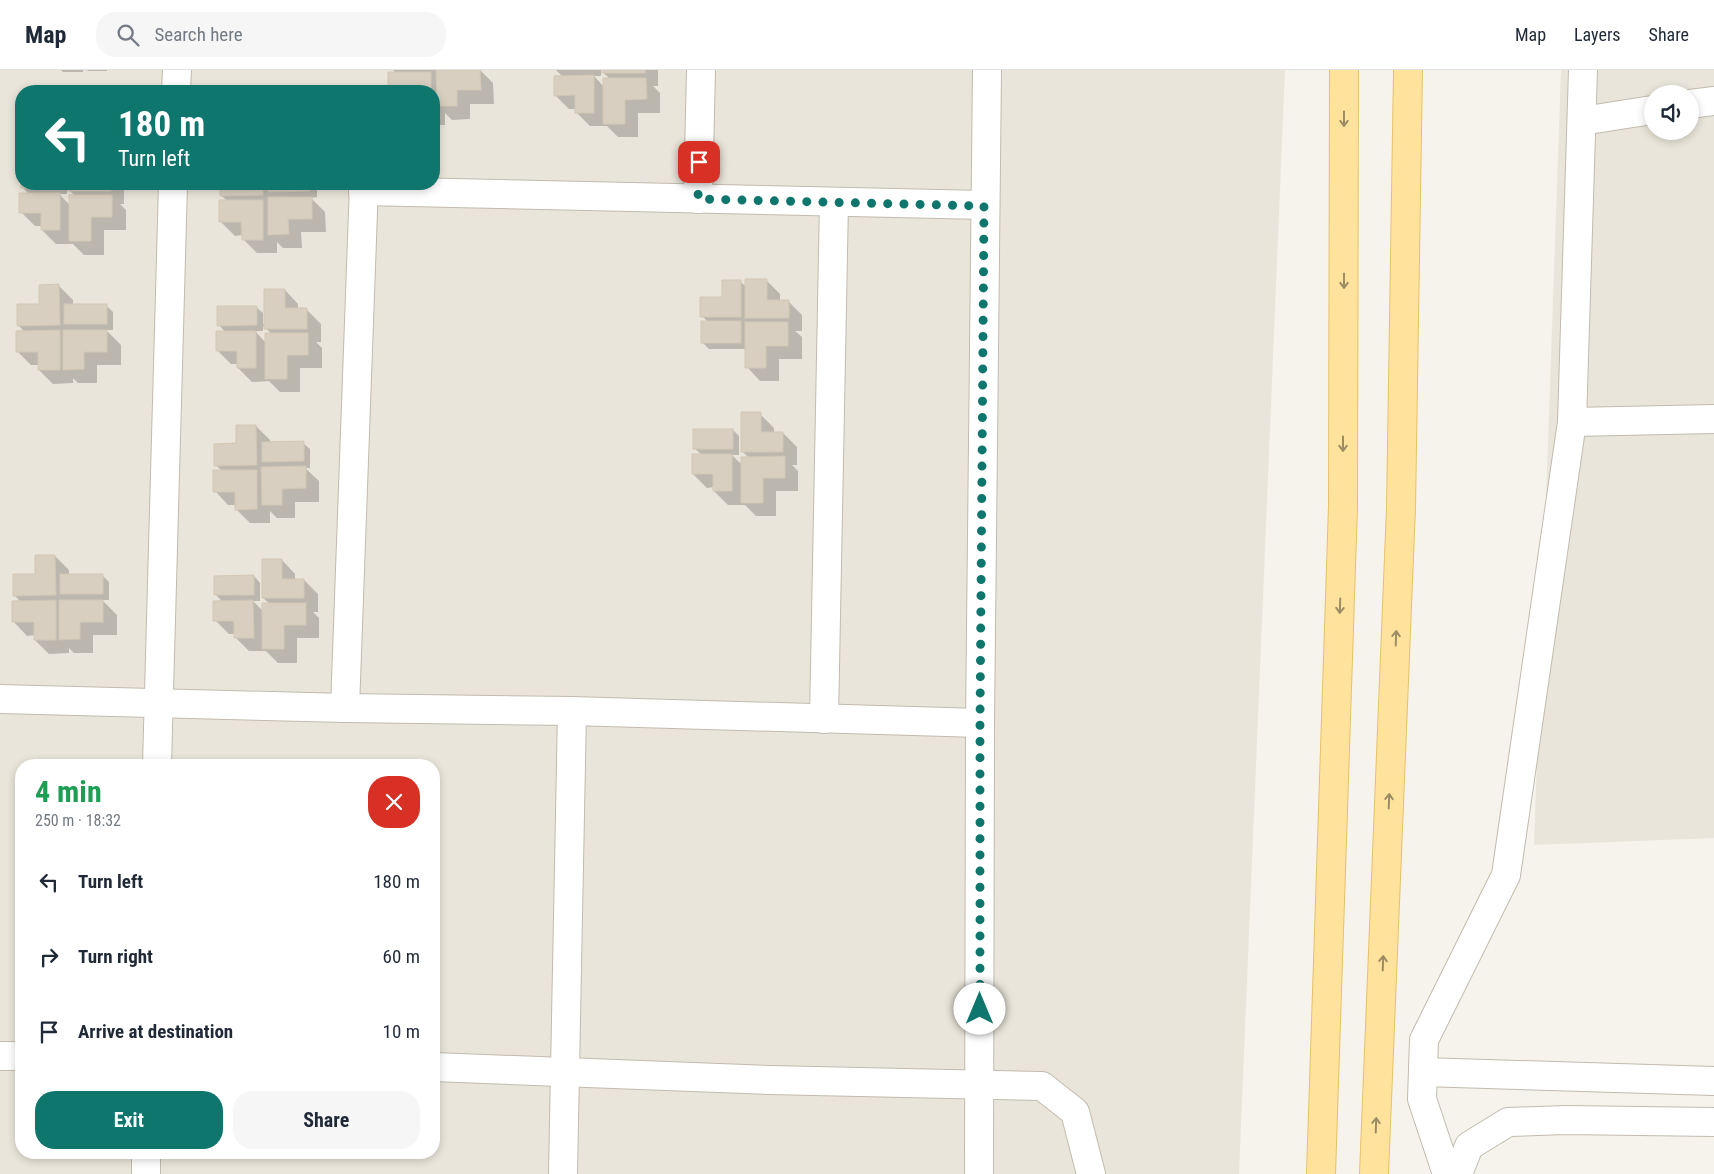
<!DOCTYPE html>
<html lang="en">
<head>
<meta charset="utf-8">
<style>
  :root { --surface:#fff; --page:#f6f6f7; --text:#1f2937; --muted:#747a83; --line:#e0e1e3; --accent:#0f766e }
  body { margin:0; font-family:"Roboto Condensed",sans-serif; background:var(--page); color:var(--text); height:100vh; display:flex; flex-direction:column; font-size:19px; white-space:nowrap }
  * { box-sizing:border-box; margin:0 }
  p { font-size:16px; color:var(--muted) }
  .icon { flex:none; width:28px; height:28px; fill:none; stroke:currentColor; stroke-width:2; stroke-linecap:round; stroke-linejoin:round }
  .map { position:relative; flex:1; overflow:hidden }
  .side { position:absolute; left:15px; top:689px; width:425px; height:400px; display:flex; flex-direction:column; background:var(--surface); border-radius:20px; box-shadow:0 2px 8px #0003 }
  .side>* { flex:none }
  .top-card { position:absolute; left:15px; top:15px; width:425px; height:105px; border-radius:20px; box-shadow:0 2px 8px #0003; background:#0f766e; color:#fff; overflow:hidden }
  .tools { position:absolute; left:1644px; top:15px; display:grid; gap:10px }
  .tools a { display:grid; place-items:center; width:55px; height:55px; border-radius:50%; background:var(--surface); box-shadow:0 2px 8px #0003; font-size:25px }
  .pin { position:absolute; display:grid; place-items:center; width:42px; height:42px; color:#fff; margin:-21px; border-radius:10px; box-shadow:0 2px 8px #0006 }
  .me { position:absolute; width:55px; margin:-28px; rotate:0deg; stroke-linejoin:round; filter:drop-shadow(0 0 4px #0008) }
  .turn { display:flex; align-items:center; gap:18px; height:105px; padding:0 20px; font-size:22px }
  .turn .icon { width:65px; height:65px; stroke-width:2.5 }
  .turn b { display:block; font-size:35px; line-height:42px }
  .round { display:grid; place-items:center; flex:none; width:52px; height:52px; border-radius:20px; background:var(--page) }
  .summary { display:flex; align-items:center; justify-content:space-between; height:85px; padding:0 20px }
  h1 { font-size:30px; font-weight:700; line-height:38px; color:#1e9e55 }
  .button { display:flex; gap:10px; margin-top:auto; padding:10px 20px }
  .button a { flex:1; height:58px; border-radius:20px; background:var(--accent); color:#fff; font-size:20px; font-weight:700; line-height:58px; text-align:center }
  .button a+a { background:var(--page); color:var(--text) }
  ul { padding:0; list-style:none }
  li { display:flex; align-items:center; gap:15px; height:75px; padding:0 20px }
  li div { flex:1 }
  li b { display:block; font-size:19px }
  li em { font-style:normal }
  header { display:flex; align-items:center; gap:30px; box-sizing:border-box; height:70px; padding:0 25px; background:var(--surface); border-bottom:1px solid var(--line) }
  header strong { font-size:24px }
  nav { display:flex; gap:28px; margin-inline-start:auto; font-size:18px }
  .search { width:350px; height:45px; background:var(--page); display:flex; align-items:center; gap:12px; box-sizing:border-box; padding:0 18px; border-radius:20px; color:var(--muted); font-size:19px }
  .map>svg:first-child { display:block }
  .residential { fill:#eae5da; fill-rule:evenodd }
  .shadow { fill:#0003; fill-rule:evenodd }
  .building { fill:#d8cfc1; stroke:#d3c7b4 }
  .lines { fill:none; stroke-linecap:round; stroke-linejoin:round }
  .minor-casing { stroke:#c2bbae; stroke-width:30 }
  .major-casing { stroke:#e6c16a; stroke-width:30 }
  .minor { stroke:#fff; stroke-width:28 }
  .major { stroke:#ffe39c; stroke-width:28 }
  .oneway { stroke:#9c8c66 }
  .route { stroke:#0f766e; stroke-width:9; stroke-dasharray:0 16.2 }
</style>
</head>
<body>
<header>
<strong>Map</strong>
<div class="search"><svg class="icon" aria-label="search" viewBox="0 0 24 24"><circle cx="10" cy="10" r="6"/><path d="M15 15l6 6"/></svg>Search here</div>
<nav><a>Map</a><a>Layers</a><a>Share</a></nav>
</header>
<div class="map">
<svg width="1714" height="1104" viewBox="0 0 1714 1104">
  <rect width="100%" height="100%" fill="#f6f3ec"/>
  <g class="residential">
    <path d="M0,0h1285l-46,1104h-1239zM21,21h413v93h-413zM21,695h413v387h-413z"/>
    <path d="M1561,0h153v768l-180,7zM1652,24h38v37h-38z"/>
  </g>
  <g class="shadow">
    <polygon points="61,0 83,0 83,2 63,2"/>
    <polygon points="87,0 107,0 107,1 88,1"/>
    <polygon points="393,0 480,0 493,13 494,34 470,34 470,49 452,50 445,43 445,55 434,55 434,21 389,21 389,3 396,3"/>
    <path d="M556,0h102v16h-5l7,7v20h-22v24h-20l-11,-11h-17l-14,-14v-3h-7l-14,-14 8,-18zM601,0l9,9 -6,8 -10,-11h7z"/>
    <path d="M22,114h100l2,2v18h-4l6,6v20h-22v25h-20l-11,-11h-17l-14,-14v-4h-7l-14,-14 8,-18 -7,-7zM67,118l8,8 -5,9 -11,-11h8z"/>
    <polygon points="222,114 317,114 317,127 311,128 325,142 326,162 301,162 302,178 283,178 277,172 277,183 257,183 243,169 243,165 235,166 221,152 227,131 222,126"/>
    <polygon points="766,210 780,224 780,231 788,231 802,245 802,261 795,261 802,267 802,289 779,289 779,311 760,311 747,297 747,279 709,279 702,272 708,252 702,246 723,228 740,211 746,217"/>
    <polygon points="59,216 73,230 73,235 106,235 113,242 113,260 106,260 121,275 121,295 97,295 97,313 78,313 73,308 73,313 53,314 39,300 39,295 31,295 18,282 25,262 19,256"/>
    <path d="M285,220l13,14v6h9l14,14v18h-5l6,6v20h-22v24h-20l-11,-11 -17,1 -14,-14v-4h-7l-14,-14 8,-18 -6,-7 37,-18 7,6v11h3zM263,256l9,8 -6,9 -11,-12h8z"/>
    <polygon points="760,344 774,358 774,363 783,363 797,377 797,395 792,395 798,401 798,421 776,421 776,446 756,446 745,435 728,435 714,421 714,417 707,418 693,404 702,385 694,378 733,360 739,366 739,385 732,385 742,395 749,388 742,381"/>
    <polygon points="256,356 270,370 270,373 303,373 310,379 310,398 305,398 319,411 319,432 295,432 295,448 277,448 270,441 270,453 250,453 236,439 236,435 228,435 215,421 222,401 216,395"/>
    <polygon points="55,486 69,500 69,505 102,505 109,512 109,530 102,530 117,545 117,565 93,565 93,583 74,583 69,578 69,583 49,584 35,570 35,565 27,566 14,552 21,532 15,526"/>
    <polygon points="282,490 295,504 295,510 304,510 318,524 318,542 313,542 319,548 319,568 297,568 297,593 278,593 266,581 249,581 235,567 235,564 229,564 215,550 223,532 216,525 254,506 260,513 260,531 253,531 264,542 270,534 263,528"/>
  </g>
  <g class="building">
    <polygon points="436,0 480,0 481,20 457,20 457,36 437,36"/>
    <rect x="602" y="0" width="43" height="3"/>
    <rect x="388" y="2" width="43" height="19"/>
    <polygon points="594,5 594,43 575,43 575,25 554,26 554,6"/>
    <polygon points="603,8 646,8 647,29 625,30 625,54 603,54"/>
    <polygon points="21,98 21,114 61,114 61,118 21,118"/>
    <rect x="68" y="114" width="43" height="7"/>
    <polygon points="220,114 263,114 263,125 220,126"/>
    <polygon points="268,114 310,114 310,121 268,122"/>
    <polygon points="19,123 60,123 60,160 41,160 41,143 19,143"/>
    <polygon points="69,125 112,125 112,147 91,147 91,171 69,171"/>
    <polygon points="268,127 312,127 312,149 288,149 289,164 268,165"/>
    <polygon points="219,130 263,130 263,170 242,170 241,152 219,152"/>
    <polygon points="745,209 767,209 767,230 789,230 789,248 745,248"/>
    <polygon points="722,210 741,210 741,247 700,247 700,227 722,227"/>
    <polygon points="59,214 60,255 17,256 17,234 39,234 39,215"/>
    <polygon points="264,219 285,219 285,238 307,238 307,259 264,259"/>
    <rect x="64" y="234" width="43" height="20"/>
    <polygon points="217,236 257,236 257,255 217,256"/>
    <rect x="701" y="251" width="40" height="22"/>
    <polygon points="745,252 788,252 788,276 766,276 766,298 745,298"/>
    <polygon points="60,260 60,300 38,300 38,282 16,282 16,261"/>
    <polygon points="63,260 107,260 107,282 84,282 84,299 63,300"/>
    <polygon points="216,261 256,261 256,298 237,298 237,281 216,281"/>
    <polygon points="265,263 308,263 308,285 287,285 287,309 265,309"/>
    <polygon points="741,342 761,342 761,362 783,362 783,382 741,382"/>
    <polygon points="236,355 256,355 257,395 214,396 214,374 236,373"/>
    <rect x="693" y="359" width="40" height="20"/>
    <polygon points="304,371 304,391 262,392 262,372"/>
    <polygon points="692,384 732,384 732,421 713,421 713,404 692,404"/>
    <polygon points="785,386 785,408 763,408 763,433 741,433 741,387"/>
    <polygon points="306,396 306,418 282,419 282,435 262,435 261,397"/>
    <polygon points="213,400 257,400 257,439 235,440 235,422 213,422"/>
    <polygon points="35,485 55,485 56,525 13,526 13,504 35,504"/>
    <polygon points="262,489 282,489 282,509 304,509 304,528 262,528"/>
    <rect x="60" y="504" width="43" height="20"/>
    <polygon points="254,505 254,525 214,525 214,506"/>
    <polygon points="56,530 56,570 34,570 34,552 12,552 12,531"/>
    <polygon points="59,530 103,530 103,552 80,552 80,569 59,570"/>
    <polygon points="253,530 254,568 234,568 234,551 213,551 213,531"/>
    <polygon points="262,533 306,533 306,555 284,555 284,579 262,579"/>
  </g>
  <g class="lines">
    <defs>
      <g id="minor">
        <polyline points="176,21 177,0"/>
        <polyline points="1690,34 1714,31"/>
        <polyline points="1582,51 1652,40"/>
        <polyline points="363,121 984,135"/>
        <polyline points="698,129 701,0"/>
        <polyline points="1572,352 1714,349"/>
        <polyline points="0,629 345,638 572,641 980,653"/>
        <polyline points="345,638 364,114"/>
        <polyline points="824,649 834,132"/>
        <polyline points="157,695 173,114"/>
        <polyline points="0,986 21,986"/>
        <polyline points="434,997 769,1010 1042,1016 1075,1042 1091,1104"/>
        <polyline points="1423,1002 1714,1011"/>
        <polyline points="146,1104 146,1082"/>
        <polyline points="563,1104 572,641"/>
        <polyline points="979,1104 980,653 987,0"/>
        <polyline points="1447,1104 1422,1029 1424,970 1506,805 1572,352 1583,0"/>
        <polyline points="1458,1104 1469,1076 1508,1052 1565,1050 1714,1052"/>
      </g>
      <g id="major">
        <polyline points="1321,1104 1343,436 1344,0"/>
        <polyline points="1374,1104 1401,438 1408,0"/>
      </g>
    </defs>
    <use href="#minor" class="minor-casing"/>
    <use href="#major" class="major-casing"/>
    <use href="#minor" class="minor"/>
    <use href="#major" class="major"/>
  </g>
  <defs><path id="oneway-shaft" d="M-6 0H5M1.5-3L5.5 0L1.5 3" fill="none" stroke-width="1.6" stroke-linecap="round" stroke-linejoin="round" transform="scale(1.25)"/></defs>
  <g class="oneway">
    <use href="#oneway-shaft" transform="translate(1344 49) rotate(90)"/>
    <use href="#oneway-shaft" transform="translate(1344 211) rotate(90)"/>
    <use href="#oneway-shaft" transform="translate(1343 374) rotate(90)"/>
    <use href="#oneway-shaft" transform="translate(1340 536) rotate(92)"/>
    <use href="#oneway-shaft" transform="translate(1396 568) rotate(-88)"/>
    <use href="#oneway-shaft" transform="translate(1389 731) rotate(-88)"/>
    <use href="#oneway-shaft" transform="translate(1383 893) rotate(-88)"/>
    <use href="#oneway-shaft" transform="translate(1376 1055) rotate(-88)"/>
  </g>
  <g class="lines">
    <polyline class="route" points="699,92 698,129 984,136 980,653 980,939"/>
  </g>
</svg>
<div class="tools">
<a><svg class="icon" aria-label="sound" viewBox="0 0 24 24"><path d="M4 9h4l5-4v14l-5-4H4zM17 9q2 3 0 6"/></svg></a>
</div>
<div class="pin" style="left:699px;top:92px;background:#d93025"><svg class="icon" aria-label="arrive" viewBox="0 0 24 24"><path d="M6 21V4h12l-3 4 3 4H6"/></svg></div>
<svg class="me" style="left:980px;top:939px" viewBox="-20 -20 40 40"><circle r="19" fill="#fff"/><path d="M0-13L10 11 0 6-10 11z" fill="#0f766e"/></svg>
<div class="top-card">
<div class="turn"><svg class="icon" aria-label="left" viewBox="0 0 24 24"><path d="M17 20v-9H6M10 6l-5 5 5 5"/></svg><div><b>180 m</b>Turn left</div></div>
</div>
<section class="side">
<div class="summary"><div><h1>4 min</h1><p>250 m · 18:32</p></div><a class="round" style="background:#d93025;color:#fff"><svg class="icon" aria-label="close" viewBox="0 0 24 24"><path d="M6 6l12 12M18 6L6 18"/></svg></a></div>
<ul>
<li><svg class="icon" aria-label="left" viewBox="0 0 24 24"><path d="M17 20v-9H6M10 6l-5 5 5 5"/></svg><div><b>Turn left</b></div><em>180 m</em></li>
<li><svg class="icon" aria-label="right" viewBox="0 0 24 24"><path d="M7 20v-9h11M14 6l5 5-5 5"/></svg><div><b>Turn right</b></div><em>60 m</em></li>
<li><svg class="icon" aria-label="arrive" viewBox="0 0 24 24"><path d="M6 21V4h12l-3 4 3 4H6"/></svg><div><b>Arrive at destination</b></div><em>10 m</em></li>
</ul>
<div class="button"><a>Exit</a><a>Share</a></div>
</section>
</div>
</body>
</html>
